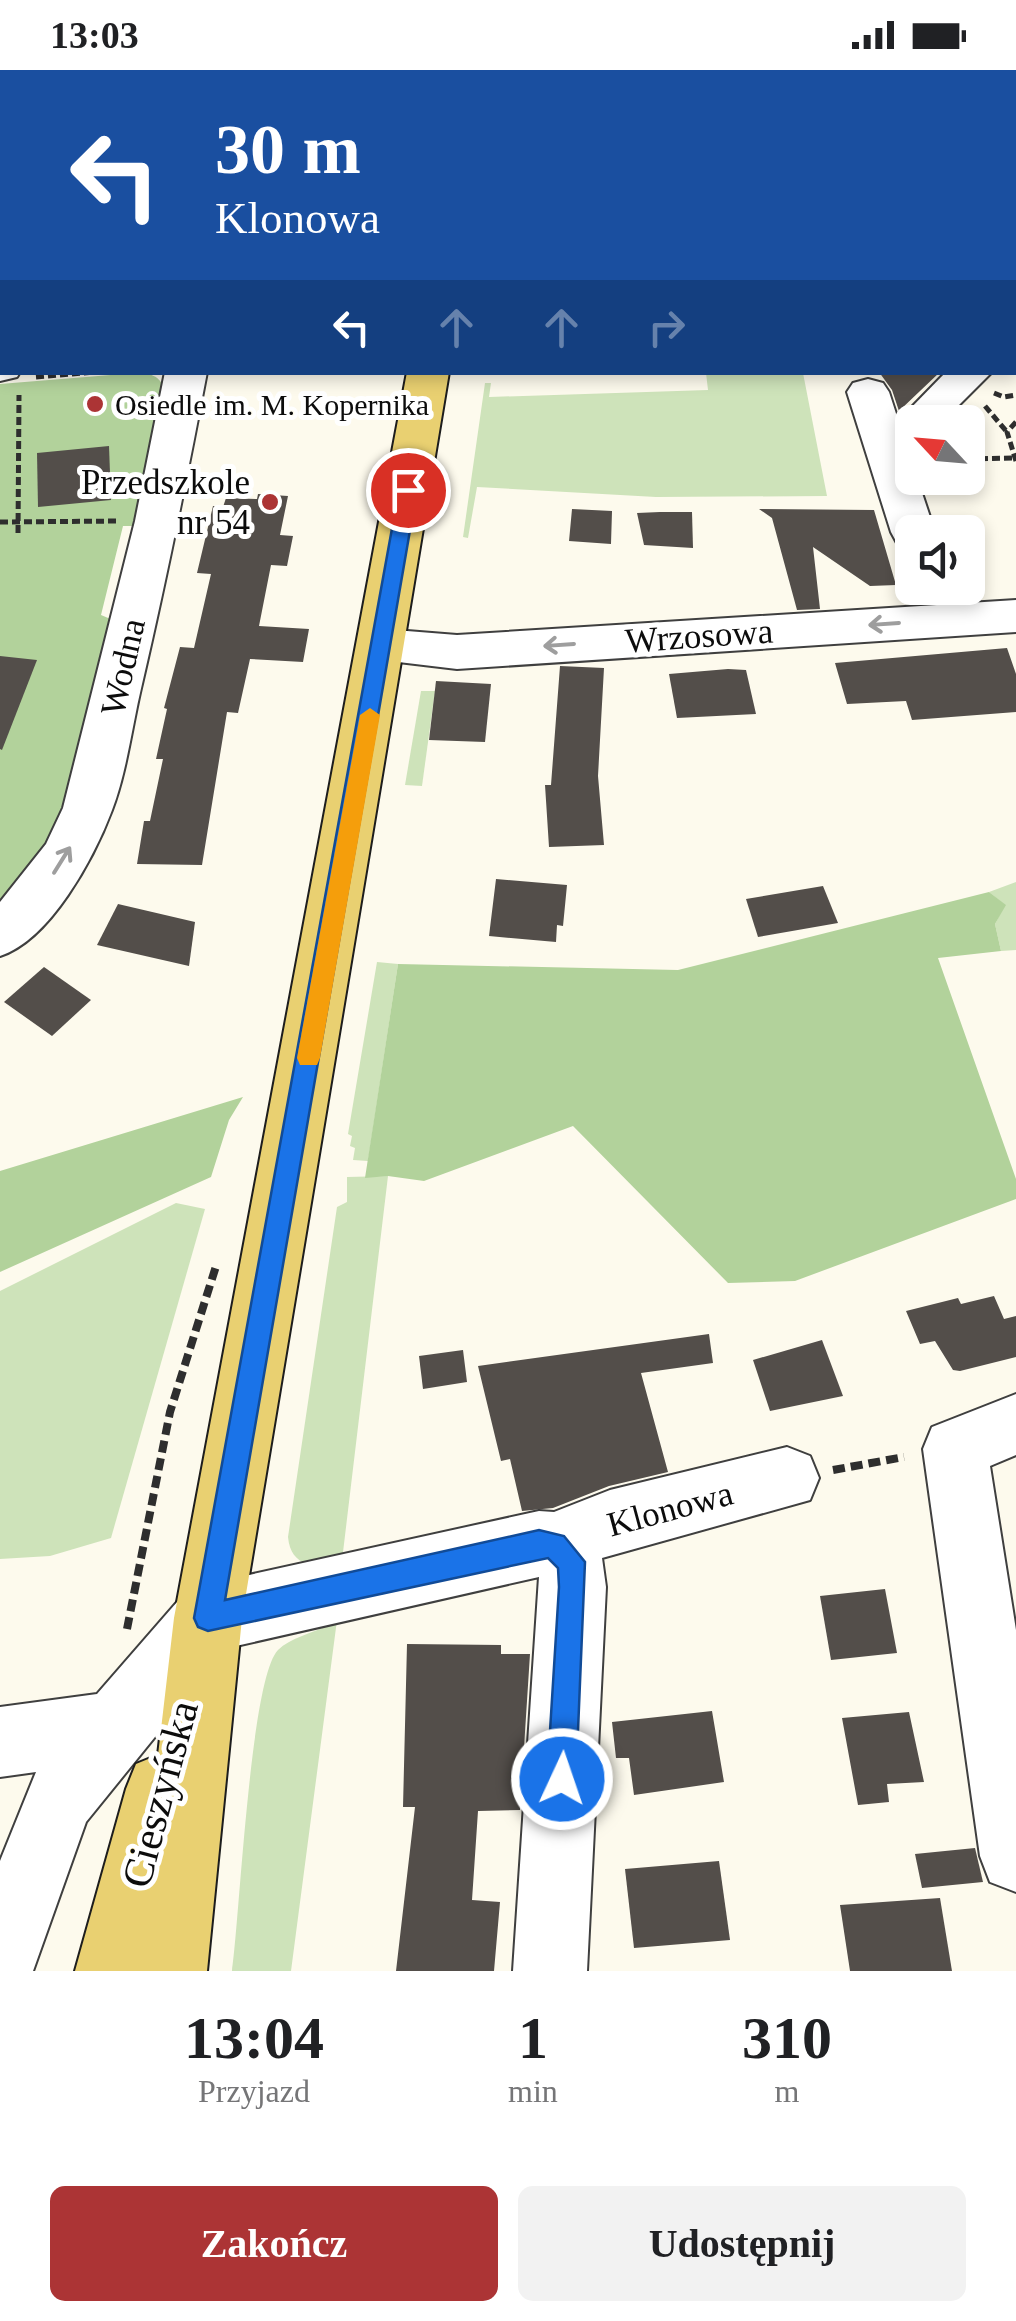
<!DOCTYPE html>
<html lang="pl">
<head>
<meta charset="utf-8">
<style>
  :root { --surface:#fff; --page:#f2f2f2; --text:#202124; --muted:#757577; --accent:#ac3435 }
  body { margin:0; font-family:"Times New Roman",serif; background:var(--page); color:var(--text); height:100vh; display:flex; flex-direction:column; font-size:38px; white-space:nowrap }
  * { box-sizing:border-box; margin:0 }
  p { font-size:32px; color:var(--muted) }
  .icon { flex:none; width:55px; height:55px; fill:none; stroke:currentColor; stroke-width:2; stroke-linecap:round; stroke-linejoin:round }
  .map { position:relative; height:1901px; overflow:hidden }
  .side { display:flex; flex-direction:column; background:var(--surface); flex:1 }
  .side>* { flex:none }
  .banner { position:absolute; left:0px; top:0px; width:1018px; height:305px; box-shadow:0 5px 15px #0003; background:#1a4fa0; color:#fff; overflow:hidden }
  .needle { width:65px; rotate:296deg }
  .controls { position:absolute; left:895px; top:335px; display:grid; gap:20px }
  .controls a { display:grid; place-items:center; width:90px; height:90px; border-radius:15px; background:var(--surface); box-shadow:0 5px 15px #0003; font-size:50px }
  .pin { position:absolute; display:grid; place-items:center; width:85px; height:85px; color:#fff; margin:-42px; border:5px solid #fff; border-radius:50%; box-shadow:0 2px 10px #0007 }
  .me { position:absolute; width:110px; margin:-55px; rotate:3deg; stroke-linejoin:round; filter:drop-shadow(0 0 8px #0008) }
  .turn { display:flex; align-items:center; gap:35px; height:210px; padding:0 50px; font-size:45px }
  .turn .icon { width:130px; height:130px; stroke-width:2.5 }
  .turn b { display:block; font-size:70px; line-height:85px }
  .lanes { display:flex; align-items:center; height:95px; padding:0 50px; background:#0003; justify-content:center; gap:50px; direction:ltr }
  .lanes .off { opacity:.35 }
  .eta { display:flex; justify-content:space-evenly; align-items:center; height:170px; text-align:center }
  .eta b { font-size:60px; font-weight:800; line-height:70px }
  .action { display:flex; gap:20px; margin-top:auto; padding:20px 50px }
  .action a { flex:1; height:115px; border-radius:15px; background:var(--accent); color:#fff; font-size:40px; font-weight:800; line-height:115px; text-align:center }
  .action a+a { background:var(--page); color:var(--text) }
  .status { display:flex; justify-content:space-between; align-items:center; height:70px; padding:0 50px; background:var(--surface); direction:ltr }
  .status svg { height:28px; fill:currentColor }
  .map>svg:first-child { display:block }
  .green { fill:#cee3ba }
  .forest { fill:#b2d29b }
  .building { fill:#534e4a }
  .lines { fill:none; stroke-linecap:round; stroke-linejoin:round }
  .minor-casing { stroke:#3f3f3f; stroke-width:4 }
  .major-casing { stroke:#1d1d1d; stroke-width:4 }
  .path-far1 { stroke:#2e2e2e; stroke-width:5; stroke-dasharray:8 4; stroke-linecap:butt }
  .path { stroke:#2e2e2e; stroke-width:8; stroke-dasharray:12 6; stroke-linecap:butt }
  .minor { fill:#fff; fill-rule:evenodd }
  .major { fill:#e9d071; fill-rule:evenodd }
  .oneway { stroke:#9e9e9e }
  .route { fill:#1a73e8; stroke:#114b97; stroke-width:2.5 }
  .slow { fill:#f59e0b }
  .poi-dot { fill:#ac3435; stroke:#fff; stroke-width:4 }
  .labels { text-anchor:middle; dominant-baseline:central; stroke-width:10; stroke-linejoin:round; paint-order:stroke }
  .far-poi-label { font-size:30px; fill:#0c0c0c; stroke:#fff; text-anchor:start }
  .poi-label { font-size:35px; fill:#0c0c0c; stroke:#fff; text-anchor:end }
  .street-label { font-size:35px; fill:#0c0c0c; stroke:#fff }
  .near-street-label { font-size:42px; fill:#0c0c0c; stroke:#fff }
</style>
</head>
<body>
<div class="status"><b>13:03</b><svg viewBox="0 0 49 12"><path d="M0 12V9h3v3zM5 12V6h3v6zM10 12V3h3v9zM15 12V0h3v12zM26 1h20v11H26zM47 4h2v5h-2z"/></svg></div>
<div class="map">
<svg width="1016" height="1901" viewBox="0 0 1016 1901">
  <rect width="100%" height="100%" fill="#fdfaed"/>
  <g class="green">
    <polygon points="706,303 803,303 827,426 656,427 477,417 468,468 463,467 485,313 491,313 489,327 708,320"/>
    <polygon points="421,621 435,621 422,716 405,715"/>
    <polygon points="1016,812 1016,880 1001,881 995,854 1005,835 989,822"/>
    <polygon points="377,892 398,894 368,1091 353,1090 355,1078 350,1076 352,1066 348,1064"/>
    <path d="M388,1106l-47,393c-26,-3 -50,-1 -53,-32l49,-330 10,-5v-25z"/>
    <polygon points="176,1133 205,1139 111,1468 50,1486 0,1489 0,1221"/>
    <path d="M324,1542l13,8 -46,351h-59c8,-54 18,-292 46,-321 12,-12 34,-17 49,-24z"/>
  </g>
  <g class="forest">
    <path d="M135,303c14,0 26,2 29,17l-27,114 11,6 -4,16h-21l-22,89 19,8 -30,130 -42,98 -48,61v-528z"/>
    <polygon points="989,822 1006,835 995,854 1001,881 938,888 1016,1109 1016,1129 795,1211 728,1213 573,1056 424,1111 388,1106 365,1108 398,894 678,900"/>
    <polygon points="243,1027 229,1050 211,1107 0,1202 0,1101"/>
  </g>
  <g class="building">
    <polygon points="879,302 940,302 899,341 892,320"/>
    <polygon points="109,376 111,430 38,437 37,383"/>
    <polygon points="258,424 288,426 280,465 293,466 287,496 271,495 259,556 309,559 303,592 250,589 238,643 227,642 202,795 137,794 144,751 150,751 163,689 156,689 167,639 164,638 180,577 194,578 211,504 197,503 213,436 223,437 226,428 257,429"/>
    <polygon points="572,439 612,441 611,474 569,471"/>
    <polygon points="759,439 874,440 896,515 870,516 813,477 820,539 797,540 772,448"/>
    <polygon points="660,442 692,442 693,478 644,475 637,443"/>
    <polygon points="1007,578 1016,604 1016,642 912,650 906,631 847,634 835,593"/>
    <polygon points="0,586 37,590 2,680 0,679"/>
    <polygon points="560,596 604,598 598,706 604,775 549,777 545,715 551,715"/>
    <polygon points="728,599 746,600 756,644 677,648 669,604"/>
    <polygon points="436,611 491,614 485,672 429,670"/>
    <polygon points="496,809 567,815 563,856 557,855 556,872 489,866"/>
    <polygon points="823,816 838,853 758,867 746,829"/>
    <polygon points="118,834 195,852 189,896 97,875"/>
    <polygon points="44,897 91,930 52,966 4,932"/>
    <polygon points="994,1226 1004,1249 1016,1246 1016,1287 960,1301 953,1300 935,1271 920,1274 906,1241 958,1228 961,1234"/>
    <polygon points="709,1264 713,1293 641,1303 668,1402 609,1416 553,1438 522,1441 510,1389 501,1391 478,1296"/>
    <polygon points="822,1270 843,1326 770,1341 753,1290"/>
    <polygon points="463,1280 467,1312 423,1319 419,1286"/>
    <polygon points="885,1519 897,1583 831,1590 820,1526"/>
    <polygon points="407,1574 501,1575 501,1584 530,1584 520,1740 478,1741 472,1830 500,1832 494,1901 396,1901 415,1737 403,1737"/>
    <polygon points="712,1641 724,1712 634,1725 629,1688 616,1688 612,1652"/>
    <polygon points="909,1642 924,1712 887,1714 889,1732 858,1735 842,1648"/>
    <polygon points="975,1778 983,1812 922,1818 915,1784"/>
    <polygon points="719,1791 730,1870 634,1878 625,1799"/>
    <polygon points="940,1828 952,1901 850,1901 840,1835"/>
  </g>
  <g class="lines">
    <defs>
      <g id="minor">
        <rect x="1015" y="97" width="1" height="22"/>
        <rect x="0" y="111" width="2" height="22"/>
        <rect x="1015" y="267" width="1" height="26"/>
        <polygon points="0,285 2,302 20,302 17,307 0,311"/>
        <path d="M165,302h42c-20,105 -41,209 -65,312 -10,41 -15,87 -30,126 -18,48 -62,130 -112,146v-54l46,-58 17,-36 72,-287z"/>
        <polygon points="946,302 992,302 942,352 912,353 906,343"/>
        <polygon points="868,309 883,313 889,322 912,393 912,408 917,408 935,462 912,462 912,477 897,473 891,462 847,322 853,313"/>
        <polygon points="1016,530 1016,562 457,599 365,588 358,576 365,564 382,559 457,565"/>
        <polygon points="1016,1324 1016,1385 990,1396 1016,1560 1016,1822 990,1812 980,1786 923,1379 932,1357"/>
        <polygon points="787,1377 810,1386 819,1408 810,1430 602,1488 606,1517 587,1901 513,1901 539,1507 227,1578 86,1752 33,1901 0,1901 0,1791 36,1702 0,1707 0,1637 97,1624 184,1524 208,1514 539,1441 554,1442 610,1420"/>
      </g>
      <g id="major">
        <polygon points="460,0 496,0 496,2 461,2"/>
        <polygon points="407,302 449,302 242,1548 207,1901 75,1901 126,1719 136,1694 158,1685 174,1548"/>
      </g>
    </defs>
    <use href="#minor" class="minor-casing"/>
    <use href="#major" class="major-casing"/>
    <g class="path-far1">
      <polyline points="35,2 61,2"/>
      <polyline points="36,307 95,302"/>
      <polyline points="994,323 1004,327 1016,325"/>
      <polyline points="985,336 1007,362"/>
      <polyline points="1016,352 1007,362 1016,391"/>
      <polyline points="968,389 1015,388"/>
      <polyline points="0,452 119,451"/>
      <polyline points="18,463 19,325"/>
    </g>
    <g class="path">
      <polyline points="833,1400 904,1387"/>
      <polyline points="127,1559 170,1342 217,1193"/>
    </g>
    <use href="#minor" class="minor"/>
    <use href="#major" class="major"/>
  </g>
  <defs><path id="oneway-shaft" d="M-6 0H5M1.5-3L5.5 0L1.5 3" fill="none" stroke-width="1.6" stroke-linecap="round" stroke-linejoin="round" transform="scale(2.5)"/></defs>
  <g class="oneway">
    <use href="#oneway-shaft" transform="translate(884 554) rotate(176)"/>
    <use href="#oneway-shaft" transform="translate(559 575) rotate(176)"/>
    <use href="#oneway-shaft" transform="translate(62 790) rotate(-58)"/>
  </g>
  <polygon class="route" points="408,414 417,420 225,1530 539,1460 564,1466 585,1492 576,1709 572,1719 562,1724 551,1719 547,1709 559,1517 558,1498 548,1488 208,1561 198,1557 194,1548 399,420"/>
  <polygon class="slow" points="370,638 380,645 320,988 317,995 300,995 297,988 360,645"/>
  <g class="poi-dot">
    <circle cx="95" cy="334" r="10"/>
    <circle cx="270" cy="432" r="10"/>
  </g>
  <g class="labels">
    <g class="far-poi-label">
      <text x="115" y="334">Osiedle im. M. Kopernika</text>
    </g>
    <g class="poi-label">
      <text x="250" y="412">Przedszkole<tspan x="250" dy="40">nr 54</tspan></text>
    </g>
    <g class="street-label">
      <text transform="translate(699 566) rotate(-4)">Wrzosowa</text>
      <text transform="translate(123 597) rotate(-77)">Wodna</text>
      <text transform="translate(670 1439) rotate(-15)">Klonowa</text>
    </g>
    <g class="near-street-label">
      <text transform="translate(160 1724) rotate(-75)">Cieszyńska</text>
    </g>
  </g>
</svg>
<div class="controls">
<a><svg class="needle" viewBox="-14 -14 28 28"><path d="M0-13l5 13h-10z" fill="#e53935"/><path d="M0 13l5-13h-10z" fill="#757577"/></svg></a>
<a><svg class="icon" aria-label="sound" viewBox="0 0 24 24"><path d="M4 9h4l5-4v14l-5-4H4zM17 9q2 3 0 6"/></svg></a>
</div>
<div class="pin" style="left:408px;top:420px;background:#d93025"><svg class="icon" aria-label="arrive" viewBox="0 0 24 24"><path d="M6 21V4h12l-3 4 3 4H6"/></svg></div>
<svg class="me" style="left:562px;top:1709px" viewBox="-20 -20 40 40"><circle r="17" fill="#1a73e8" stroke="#fff" stroke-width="3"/><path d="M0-11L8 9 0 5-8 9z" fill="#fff"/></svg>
<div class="banner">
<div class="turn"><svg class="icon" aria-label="left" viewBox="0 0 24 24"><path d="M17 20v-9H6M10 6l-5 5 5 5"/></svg><div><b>30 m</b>Klonowa</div></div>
<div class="lanes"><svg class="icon" aria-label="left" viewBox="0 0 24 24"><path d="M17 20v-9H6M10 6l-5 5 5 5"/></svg><svg class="icon off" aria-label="ahead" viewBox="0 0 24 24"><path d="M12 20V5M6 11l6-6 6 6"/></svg><svg class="icon off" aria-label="ahead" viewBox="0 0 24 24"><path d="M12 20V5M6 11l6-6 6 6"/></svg><svg class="icon off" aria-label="right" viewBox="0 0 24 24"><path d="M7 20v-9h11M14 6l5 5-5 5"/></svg></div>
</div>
</div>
<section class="side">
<div class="eta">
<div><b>13:04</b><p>Przyjazd</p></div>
<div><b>1</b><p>min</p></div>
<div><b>310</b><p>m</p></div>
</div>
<div class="action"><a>Zakończ</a><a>Udostępnij</a></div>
</section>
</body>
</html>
